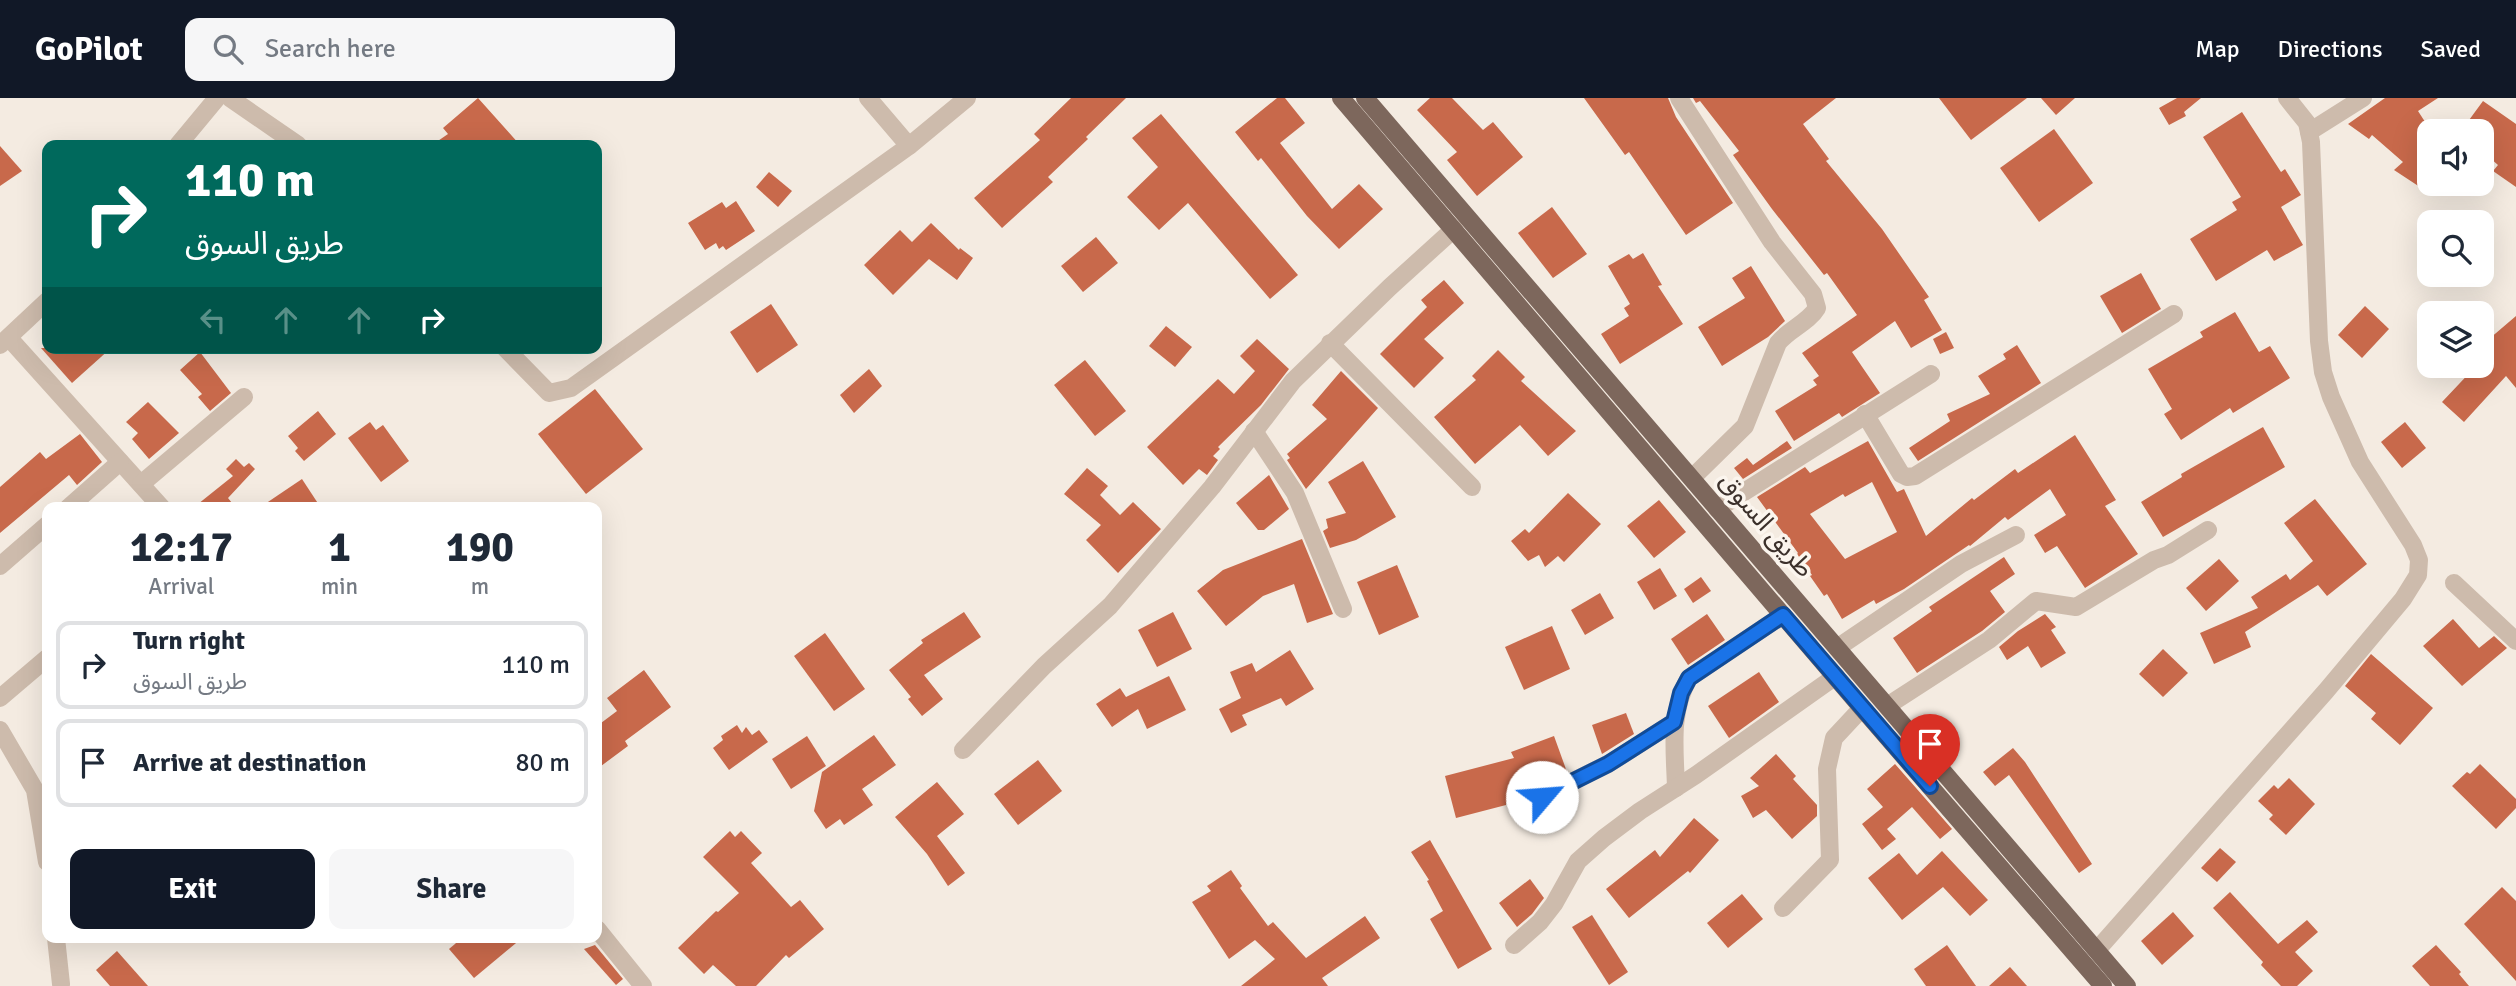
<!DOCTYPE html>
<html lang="en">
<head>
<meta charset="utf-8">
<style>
  :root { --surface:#fff; --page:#f6f6f7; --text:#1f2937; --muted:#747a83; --line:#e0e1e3; --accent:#111827 }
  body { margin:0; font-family:Signika,"Noto Sans Arabic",sans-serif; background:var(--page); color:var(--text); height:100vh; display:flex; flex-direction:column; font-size:26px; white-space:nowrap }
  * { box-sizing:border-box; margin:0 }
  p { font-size:23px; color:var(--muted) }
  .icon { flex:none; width:38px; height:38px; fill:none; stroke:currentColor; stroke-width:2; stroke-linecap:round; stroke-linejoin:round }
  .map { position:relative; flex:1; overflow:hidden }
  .side { position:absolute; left:42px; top:404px; width:560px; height:441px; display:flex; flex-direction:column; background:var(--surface); border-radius:14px; box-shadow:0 7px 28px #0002 }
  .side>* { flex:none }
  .banner { position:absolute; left:42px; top:42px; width:560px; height:214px; border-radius:14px; box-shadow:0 7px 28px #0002; background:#00695c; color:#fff; overflow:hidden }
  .controls { position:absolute; left:2417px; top:21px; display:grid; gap:14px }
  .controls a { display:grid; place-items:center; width:77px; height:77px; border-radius:14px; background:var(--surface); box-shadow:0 7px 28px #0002; font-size:35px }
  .pin { position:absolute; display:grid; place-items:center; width:60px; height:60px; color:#fff; margin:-72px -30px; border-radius:50% 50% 50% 0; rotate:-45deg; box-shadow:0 0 7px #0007 }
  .pin .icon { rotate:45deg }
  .me { position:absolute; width:77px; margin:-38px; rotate:63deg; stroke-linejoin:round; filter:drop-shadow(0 0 5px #0008) }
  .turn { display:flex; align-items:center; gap:24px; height:147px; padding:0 28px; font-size:32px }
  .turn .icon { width:91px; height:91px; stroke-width:2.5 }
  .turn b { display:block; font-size:49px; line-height:60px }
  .lanes { display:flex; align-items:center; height:66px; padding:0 28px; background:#0003; justify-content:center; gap:35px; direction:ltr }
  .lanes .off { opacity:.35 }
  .eta { display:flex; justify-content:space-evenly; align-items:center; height:119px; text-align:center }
  .eta b { font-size:42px; font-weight:700; line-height:49px }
  .primary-button { display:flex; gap:14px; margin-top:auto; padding:14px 28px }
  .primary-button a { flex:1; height:80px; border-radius:14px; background:var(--accent); color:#fff; font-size:28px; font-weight:700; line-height:80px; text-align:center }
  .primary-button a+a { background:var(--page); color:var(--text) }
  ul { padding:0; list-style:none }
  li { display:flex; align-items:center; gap:21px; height:88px; margin:0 14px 10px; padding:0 14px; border:4px solid var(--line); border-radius:14px }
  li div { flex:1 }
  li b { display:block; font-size:26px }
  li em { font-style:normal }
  header { display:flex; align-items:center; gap:42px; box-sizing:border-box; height:98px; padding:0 35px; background:var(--accent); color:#fff }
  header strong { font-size:33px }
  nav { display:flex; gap:38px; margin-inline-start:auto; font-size:24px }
  .search { width:490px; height:63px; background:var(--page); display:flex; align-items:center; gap:18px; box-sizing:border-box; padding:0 24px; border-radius:14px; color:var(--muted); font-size:26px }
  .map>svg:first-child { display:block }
  .building { fill:#c8694b; fill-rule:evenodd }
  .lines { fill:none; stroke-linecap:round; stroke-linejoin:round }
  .street { stroke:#cdbbac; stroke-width:18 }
  .primary { stroke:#7d675c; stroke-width:18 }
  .route-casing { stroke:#114b97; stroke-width:18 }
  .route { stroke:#1a73e8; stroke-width:12 }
  .labels { text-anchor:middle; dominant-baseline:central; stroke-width:7; stroke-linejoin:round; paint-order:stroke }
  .street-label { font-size:26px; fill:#3b302b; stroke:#fbf5ee }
</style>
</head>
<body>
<header>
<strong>GoPilot</strong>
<div class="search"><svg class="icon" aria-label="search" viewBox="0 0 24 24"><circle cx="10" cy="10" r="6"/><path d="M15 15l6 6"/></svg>Search here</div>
<nav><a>Map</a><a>Directions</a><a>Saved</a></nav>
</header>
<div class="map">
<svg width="2516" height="888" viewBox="0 0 2516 888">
  <rect width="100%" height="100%" fill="#f4ebe1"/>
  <g class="building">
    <polygon points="478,0 520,47 432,47 448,36 443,30"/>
    <polygon points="1071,0 1126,0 1086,39 1088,41 1048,79 1053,84 1002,130 974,100 1040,42 1034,36"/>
    <polygon points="1277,0 1285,0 1305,25 1280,45 1332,111 1359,86 1383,111 1339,151 1307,118 1261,60 1258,63 1235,34"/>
    <polygon points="1430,0 1452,0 1483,32 1493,24 1523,59 1477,98 1447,62 1457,54 1417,12"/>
    <polygon points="1584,0 1668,0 1676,19 1733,105 1686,137 1629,54 1625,57"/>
    <polygon points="1693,0 1836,0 1803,26 1829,61 1826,63 1882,131 1929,199 1924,202 1942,232 1911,250 1895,223 1852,254 1880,295 1842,319 1839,315 1794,343 1775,313 1817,287 1813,282 1819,278 1802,255 1857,217 1827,175 1824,177 1772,111 1733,57 1739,53 1700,3 1696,5"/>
    <polygon points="1939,0 2027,0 1971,42"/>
    <polygon points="2041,0 2075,0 2056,17"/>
    <polygon points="2177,0 2201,0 2184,14 2186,18 2169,27 2159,10"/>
    <polygon points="2385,0 2438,0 2418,13 2429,30 2429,95 2394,72 2403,64 2372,37 2369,41 2348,26"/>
    <polygon points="2483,3 2516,26 2516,89 2493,73 2498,67 2482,53 2482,33 2461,33"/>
    <polygon points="2242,14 2281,74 2285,71 2301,97 2281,109 2303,147 2274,163 2267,152 2216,183 2190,141 2237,112 2232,104 2241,99 2203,39"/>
    <polygon points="1161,16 1298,177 1270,201 1188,105 1159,132 1127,99 1158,69 1132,40"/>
    <polygon points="2054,31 2093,85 2039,124 2000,70"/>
    <polygon points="0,48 22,73 0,88"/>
    <polygon points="769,74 792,93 778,109 756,89"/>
    <polygon points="736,103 755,133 726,152 723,148 719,151 716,145 705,152 688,125 722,104 726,110"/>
    <polygon points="1552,109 1587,156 1553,180 1518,135"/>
    <polygon points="931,125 959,152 960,150 973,160 957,182 929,161 893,197 864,167 900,132 912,144"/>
    <polygon points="1096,139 1118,165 1083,194 1061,168"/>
    <polygon points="1643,155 1662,187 1658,188 1683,226 1620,266 1601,236 1629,218 1624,210 1630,206 1608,168 1629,156 1633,161"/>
    <polygon points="1751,168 1785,223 1768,239 1722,268 1698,229 1745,200 1732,180"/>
    <polygon points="2141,175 2161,211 2122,235 2100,198"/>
    <polygon points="1444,182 1464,205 1424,241 1444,260 1414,290 1380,256 1427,209 1421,202"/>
    <polygon points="771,206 798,247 757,275 730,234"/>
    <polygon points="2365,208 2389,231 2362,260 2338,237"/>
    <polygon points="2235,214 2259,254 2270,248 2290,280 2233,315 2230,310 2181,342 2164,316 2172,311 2148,271 2203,239 2200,234"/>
    <polygon points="2516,218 2516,290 2506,278 2464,324 2442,304 2476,268 2482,268 2482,261 2487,256 2482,247"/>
    <polygon points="1166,228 1192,249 1175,269 1149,248"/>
    <polygon points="1946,234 1954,250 1940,256 1933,241"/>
    <polygon points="1257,241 1289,271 1261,307 1218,349 1220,351 1213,358 1218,362 1207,377 1199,371 1183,387 1147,349 1218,281 1234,296 1255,273 1240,258"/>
    <polygon points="2017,247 2041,285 1918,363 1909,350 1950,323 1947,316 1990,296 1978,278 2006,261 2003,256"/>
    <polygon points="41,250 111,250 72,285"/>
    <polygon points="1498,252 1525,279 1521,283 1576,333 1548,358 1520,327 1475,366 1434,319 1476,282 1472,278"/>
    <polygon points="200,254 231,295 210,313 198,299 202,296 180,272"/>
    <polygon points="1085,262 1126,313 1095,338 1054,287"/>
    <polygon points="869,271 882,288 854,315 840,297"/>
    <polygon points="1341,273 1378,310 1306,391 1287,362 1290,360 1287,356 1327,321 1312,307"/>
    <polygon points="595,291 643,351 586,396 538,336"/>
    <polygon points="148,304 179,335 149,361 132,341 138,335 126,324"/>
    <polygon points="318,313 336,336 304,363 295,353 298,350 288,338"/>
    <polygon points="370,324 376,332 383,327 409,363 381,384 348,340"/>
    <polygon points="2405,324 2426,350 2402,370 2381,344"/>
    <polygon points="2263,329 2285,369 2163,439 2141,404 2182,379 2181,376"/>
    <polygon points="80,336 102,364 77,387 69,377 0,435 0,389 40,354 46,361"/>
    <path d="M2075,337l41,65 -11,6 33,48 -53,34 -28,-42 -12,7 -11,-18 32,-20 -16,-26 -42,31 -3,-3 -35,29 -1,-1 -65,44 -28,15 -2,-4 -32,19 -15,-25 -3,2 -14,-20 2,-1 -15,-21 1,-1 -41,-56 48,-30 5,6 58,-32 29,51 7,-3 22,47 46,-38 2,2 41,-31 3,4zM1872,384l25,50 -52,27 -35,-45 33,-20 2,3z"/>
    <polygon points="1787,343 1792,350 1743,381 1734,370 1747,360 1753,367"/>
    <polygon points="236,361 244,369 249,365 255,371 228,400 236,410 193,410 233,378 226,371"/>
    <polygon points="1363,363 1396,419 1356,442 1330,450 1323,433 1328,430 1326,421 1346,415 1328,384"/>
    <polygon points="1087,370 1108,388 1100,397 1120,417 1133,404 1161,431 1118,475 1086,442 1101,427 1064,396"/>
    <polygon points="1269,377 1289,411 1264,432 1258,432 1236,405"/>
    <polygon points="302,381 321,410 259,410"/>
    <polygon points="1568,395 1601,426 1564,464 1558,458 1545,469 1539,457 1528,463 1511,443 1525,431 1529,435"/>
    <polygon points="2315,401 2367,466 2327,498 2318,487 2245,534 2251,549 2214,566 2200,535 2258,510 2251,499 2286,476 2290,482 2313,463 2284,425"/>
    <polygon points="1659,402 1686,434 1654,460 1627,428"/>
    <polygon points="1302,441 1333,516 1307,525 1294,486 1263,498 1226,528 1197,493 1223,472"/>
    <polygon points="2004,459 2015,476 1990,493 2005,514 1982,533 1917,575 1893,540 1932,513 1929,509"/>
    <polygon points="2219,461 2239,483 2206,513 2186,490"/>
    <polygon points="1397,467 1419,519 1379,537 1357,484"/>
    <polygon points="1660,470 1677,498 1654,512 1637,484"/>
    <polygon points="1701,479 1711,493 1693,505 1684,491"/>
    <polygon points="1600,495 1614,520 1585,537 1571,512"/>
    <polygon points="964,514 981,539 924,577 943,601 922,618 908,601 911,599 889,572 923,545 921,542"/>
    <polygon points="1173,514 1192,551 1157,569 1138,532"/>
    <polygon points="1707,516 1725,542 1688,567 1671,541"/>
    <polygon points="2045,516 2056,529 2051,532 2066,555 2041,570 2028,548 2007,562 1999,549 2018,533"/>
    <polygon points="2453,521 2479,550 2494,538 2507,550 2462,588 2423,548"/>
    <polygon points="1552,528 1570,571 1524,592 1505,549"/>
    <polygon points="825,535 865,591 834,613 794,558"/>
    <polygon points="2163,551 2188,575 2163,599 2139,576"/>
    <polygon points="1290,552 1314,591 1286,608 1281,600 1242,617 1247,627 1231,635 1219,611 1241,600 1230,574 1252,565 1256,574"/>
    <polygon points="2371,556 2433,610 2400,647 2371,621 2376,615 2345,588"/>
    <polygon points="644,572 671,609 625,643 628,648 597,671 597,628 617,613 607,600"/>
    <polygon points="1759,574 1779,604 1729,640 1708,608"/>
    <polygon points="1169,578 1186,612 1147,631 1138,611 1112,629 1096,606 1120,590 1126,599"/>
    <polygon points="1626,615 1634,636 1602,656 1592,627"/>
    <polygon points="737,627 742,635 746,629 752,637 759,632 768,644 729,672 713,650 723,642 721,638"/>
    <polygon points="874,637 896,667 862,691 873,707 844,727 840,721 826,731 814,713 822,674"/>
    <polygon points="807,638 826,668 791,691 772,661"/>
    <polygon points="1554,638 1567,674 1506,704 1506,707 1456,720 1445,678 1514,660 1511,654"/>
    <polygon points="2013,650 2025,664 2092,766 2079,775 2009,677 1995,688 1983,674"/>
    <polygon points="1776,656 1796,678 1793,681 1817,707 1817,718 1792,741 1766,712 1753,720 1741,698 1759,688 1750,680"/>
    <polygon points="1038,662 1062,693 1018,727 994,696"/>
    <polygon points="1895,666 1952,731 1940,741 1912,709 1887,731 1896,741 1882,752 1862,726 1883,709 1867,691"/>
    <polygon points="2480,666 2516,701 2516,710 2496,731 2452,688 2467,674 2470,676"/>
    <polygon points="2289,680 2315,706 2286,737 2269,721 2273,717 2258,703 2274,687 2278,691"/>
    <polygon points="937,684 964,716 937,738 965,775 948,788 927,756 895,719"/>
    <polygon points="1694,720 1719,742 1690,775 1688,773 1629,820 1606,791 1655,752 1660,759"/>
    <polygon points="730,733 735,739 741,733 762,755 751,765 791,809 800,802 824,831 789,860 786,857 756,888 736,888 713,867 704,876 678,850 716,813 718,814 739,795 703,759"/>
    <polygon points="1430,742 1492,851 1458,871 1430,821 1443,813 1427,783 1429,782 1411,754"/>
    <polygon points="2220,750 2236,764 2217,784 2201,770"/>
    <polygon points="1942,753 1988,802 1970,818 1943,789 1902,822 1868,780 1899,755 1917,777"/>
    <polygon points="1231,772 1242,788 1240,790 1268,828 1273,824 1306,860 1365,818 1380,840 1322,880 1328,888 1241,888 1275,861 1255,842 1229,861 1192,804 1211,793 1207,788"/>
    <polygon points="1530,781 1544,800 1532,816 1517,829 1499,805"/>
    <polygon points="2502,789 2516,803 2516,883 2464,826"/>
    <polygon points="2230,794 2278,846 2307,822 2318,834 2295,854 2313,873 2297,888 2281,888 2261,867 2263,864 2213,810"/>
    <polygon points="1742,796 1763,821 1728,850 1707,825"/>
    <polygon points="2173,814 2194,838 2162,867 2141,843"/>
    <polygon points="1592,817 1628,874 1609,887 1572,829"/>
    <polygon points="462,840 522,840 474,880 449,851"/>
    <polygon points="595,847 623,881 616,887 584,851"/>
    <polygon points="1947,847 1976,888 1926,888 1914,871"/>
    <polygon points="2436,847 2461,874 2459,876 2469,888 2430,888 2412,868"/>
    <polygon points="117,853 148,888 110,888 96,872"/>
    <polygon points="2010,869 2027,888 1989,888"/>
  </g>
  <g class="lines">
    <g class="street">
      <polyline points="230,0 298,47"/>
      <polyline points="868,0 909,48"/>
      <path d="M1679,0l93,144 41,52 4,14c-9,15 -28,21 -39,35l-33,83 -53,52"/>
      <polyline points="2309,34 2363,0"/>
      <polyline points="178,47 217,0"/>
      <polyline points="9,240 162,410"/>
      <polyline points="1330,245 1472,389"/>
      <polyline points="0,247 47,203"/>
      <polyline points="505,250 549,295 571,290 909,48 967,0"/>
      <polyline points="1865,316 1901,376 1907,379 1915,378 2174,216"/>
      <polyline points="1254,333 1295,395 1343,511"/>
      <polyline points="141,386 244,299"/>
      <polyline points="68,410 120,364"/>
      <polyline points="1717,411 1931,276"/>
      <polyline points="0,468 47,427"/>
      <polyline points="2454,485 2516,543"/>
      <polyline points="1837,550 1961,466 2016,437"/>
      <polyline points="0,600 47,560"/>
      <polyline points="1887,608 1989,542 2036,503 2076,509 2154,462 2168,457 2208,432"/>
      <polyline points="0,632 35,692 47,764"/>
      <polyline points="963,652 1044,568 1110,508 1212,389 1293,283 1390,189 1454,131"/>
      <path d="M1676,690c-1,-38 -7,-75 13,-110l94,-63"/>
      <polyline points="1519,710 1608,666 1674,624"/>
      <polyline points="1783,810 1830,762 1827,671 1834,640 1862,610"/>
      <polyline points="597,831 643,888"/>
      <polyline points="56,840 61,886"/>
      <polyline points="1514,847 1540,824 1554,806 1578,763 1604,740 1640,713 1696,677 1836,578"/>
      <polyline points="2097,852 2326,593 2403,501 2418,477 2419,462 2413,447 2360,364 2331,299 2323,274 2319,243 2311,44 2307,25 2287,0"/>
    </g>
    <g class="primary">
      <polyline points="1341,0 1862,610 2103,888"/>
      <polyline points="1365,0 2127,888"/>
    </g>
  </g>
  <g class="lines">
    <defs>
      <polyline id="route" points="1542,699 1608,666 1674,624 1681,595 1689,580 1783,517 1930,688"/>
    </defs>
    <use href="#route" class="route-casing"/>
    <use href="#route" class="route"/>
  </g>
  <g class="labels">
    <g class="street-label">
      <text transform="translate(1766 427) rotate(49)">طريق السوق</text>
    </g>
  </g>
</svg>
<div class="controls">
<a><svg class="icon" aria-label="sound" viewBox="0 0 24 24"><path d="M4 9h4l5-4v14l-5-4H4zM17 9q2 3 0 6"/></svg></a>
<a><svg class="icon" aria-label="search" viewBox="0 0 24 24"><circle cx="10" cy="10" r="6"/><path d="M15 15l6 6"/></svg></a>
<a><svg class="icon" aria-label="layers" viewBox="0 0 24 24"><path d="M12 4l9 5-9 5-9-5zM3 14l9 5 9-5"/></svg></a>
</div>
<div class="pin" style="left:1930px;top:688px;background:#d93025"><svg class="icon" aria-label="arrive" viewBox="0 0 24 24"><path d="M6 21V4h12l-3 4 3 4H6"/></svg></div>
<svg class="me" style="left:1542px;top:699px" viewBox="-20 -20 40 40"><circle r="19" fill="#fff"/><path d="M0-13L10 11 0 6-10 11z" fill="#1a73e8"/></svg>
<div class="banner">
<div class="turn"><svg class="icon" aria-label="right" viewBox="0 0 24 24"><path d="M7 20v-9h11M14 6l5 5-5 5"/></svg><div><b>110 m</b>طريق السوق</div></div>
<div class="lanes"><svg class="icon off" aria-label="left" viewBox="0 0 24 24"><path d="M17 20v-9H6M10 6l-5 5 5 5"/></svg><svg class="icon off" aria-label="ahead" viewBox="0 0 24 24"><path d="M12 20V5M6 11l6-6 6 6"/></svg><svg class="icon off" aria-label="ahead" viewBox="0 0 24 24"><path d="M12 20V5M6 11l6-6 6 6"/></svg><svg class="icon" aria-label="right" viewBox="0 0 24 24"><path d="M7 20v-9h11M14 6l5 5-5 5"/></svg></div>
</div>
<section class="side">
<div class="eta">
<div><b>12:17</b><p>Arrival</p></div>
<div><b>1</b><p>min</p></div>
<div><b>190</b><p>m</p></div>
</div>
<ul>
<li><svg class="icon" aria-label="right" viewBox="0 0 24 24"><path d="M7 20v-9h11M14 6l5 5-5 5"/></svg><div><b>Turn right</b><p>طريق السوق</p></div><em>110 m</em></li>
<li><svg class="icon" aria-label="arrive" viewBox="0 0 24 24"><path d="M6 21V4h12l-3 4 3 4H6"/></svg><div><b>Arrive at destination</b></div><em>80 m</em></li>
</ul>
<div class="primary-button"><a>Exit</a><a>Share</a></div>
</section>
</div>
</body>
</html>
